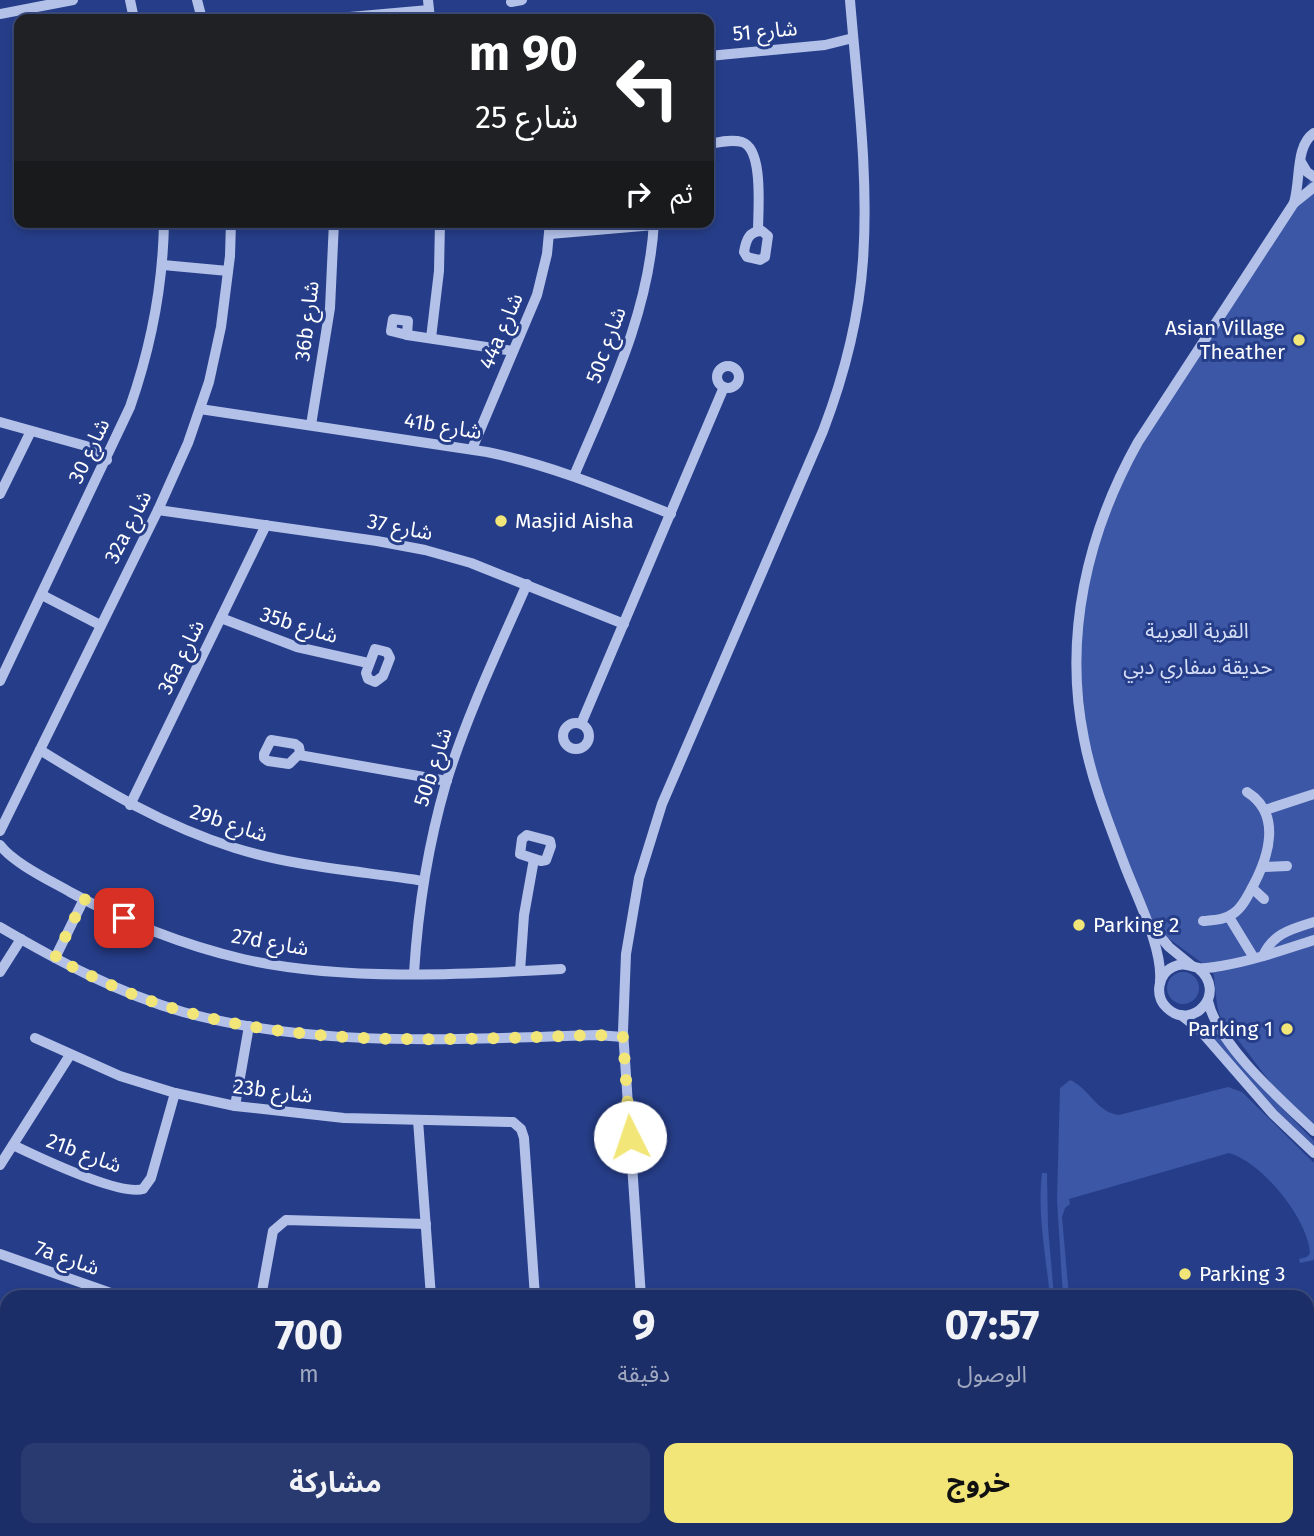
<!DOCTYPE html>
<html lang="ar">
<head>
<meta charset="utf-8">
<style>
  :root { --surface:#1c2e67; --page:#293a70; --text:#f1f3f6; --muted:#a0a8c0; --line:#3a4a7b; --accent:#f2e678 }
  body { margin:0; font-family:"Fira Sans","Noto Sans Arabic",sans-serif; background:var(--page); color:var(--text); direction:rtl; height:100vh; display:flex; flex-direction:column; font-size:26px; white-space:nowrap }
  * { box-sizing:border-box; margin:0 }
  p { font-size:23px; color:var(--muted) }
  .icon { flex:none; width:38px; height:38px; fill:none; stroke:currentColor; stroke-width:2; stroke-linecap:round; stroke-linejoin:round }
  .map { position:relative; flex:1; overflow:hidden; direction:ltr }
  .panel { position:absolute; left:0px; top:1290px; width:1314px; height:247px; display:flex; flex-direction:column; background:var(--surface); border-radius:21px 21px 0 0; box-shadow:0 4px 10px #0003,0 0 0 2px var(--line); direction:rtl }
  .panel>* { flex:none }
  .guide { position:absolute; left:14px; top:14px; width:700px; height:214px; border-radius:14px; box-shadow:0 4px 10px #0003,0 0 0 2px var(--line); direction:rtl; background:#202124; color:#fff; overflow:hidden }
  .pin { position:absolute; display:grid; place-items:center; width:60px; height:60px; color:#fff; margin:-30px; border-radius:14px; box-shadow:0 4px 10px #0006 }
  .me { position:absolute; width:77px; margin:-38px; rotate:356deg; stroke-linejoin:round; filter:drop-shadow(0 0 5px #0008) }
  .turn { display:flex; align-items:center; gap:24px; height:147px; padding:0 21px; font-size:32px }
  .turn .icon { width:91px; height:91px; stroke-width:2.5 }
  .turn b { display:block; font-size:49px; line-height:60px }
  .then { display:flex; align-items:center; height:66px; padding:0 21px; background:#0003; gap:14px; font-size:26px }
  .eta { display:flex; justify-content:space-evenly; align-items:center; height:119px; text-align:center }
  .eta b { font-size:42px; font-weight:700; line-height:49px }
  .cta { display:flex; gap:14px; margin-top:auto; padding:14px 21px }
  .cta a { flex:1; height:80px; border-radius:14px; background:var(--accent); color:#111; font-size:28px; font-weight:700; line-height:80px; text-align:center }
  .cta a+a { background:var(--page); color:var(--text) }
  .map>svg:first-child { display:block }
  .green { fill:#3b57a5 }
  .lines { fill:none; stroke-linecap:round; stroke-linejoin:round }
  .minor { stroke:#b3c1e9; stroke-width:10 }
  .route { stroke:#f2e678; stroke-width:12; stroke-dasharray:0 21.6 }
  .poi-dot { fill:#f2e678; stroke:#263e89; stroke-width:2.5 }
  .labels { text-anchor:middle; dominant-baseline:central; stroke-width:6; stroke-linejoin:round; paint-order:stroke }
  .street-label { font-size:21px; fill:#fff; stroke:#263e89 }
  .poi-label { font-size:21px; fill:#fff; stroke:#263e89; text-anchor:start }
  .park-label { font-size:21px; fill:#d7dff7; stroke:#263e89 }
</style>
</head>
<body>
<div class="map">
<svg width="1314" height="1536" viewBox="0 0 1314 1536">
  <rect width="100%" height="100%" fill="#263e89"/>
  <g class="green">
    <path d="M1314,174v952l-41,-40 -53,-70c-5,-15 -4,-30 -7,-45l-45,-33 -17,-20 -54,-131 -9,-45 -8,-72 2,-61 22,-94 52,-96z"/>
    <circle cx="1183" cy="988" r="16"/>
    <polygon points="1215,1029 1277,1103 1314,1141 1314,1149 1263,1100 1209,1033"/>
    <path d="M1070,1080c20,9 26,32 49,35l109,-28 14,5 72,71v97l-14,3 -1,-4 8,-2 3,-4c-2,-34 -48,-91 -81,-100l-160,46 1,5 -5,4 -3,9 7,80h-6l-6,-97 3,-112z"/>
    <path d="M1042,1173h5l1,54 6,70h-4c-4,-41 -13,-83 -8,-124z"/>
  </g>
  <g class="lines">
    <g class="minor">
      <polyline points="130,0 134,19"/>
      <polyline points="197,0 202,19"/>
      <polyline points="428,0 430,19"/>
      <polyline points="511,2 522,0"/>
      <polyline points="0,14 73,0"/>
      <polyline points="327,19 429,10"/>
      <polyline points="709,56 825,45 853,38"/>
      <path d="M709,144c10,-2 23,-5 33,-2 22,7 16,69 16,89"/>
      <polyline points="1301,162 1307,172 1314,177"/>
      <path d="M1294,203c7,-24 1,-57 20,-70"/>
      <path d="M762,231l6,5 -3,21 -5,3 -13,-3 -3,-5c2,-12 5,-21 18,-21z"/>
      <polyline points="550,234 654,225"/>
      <polyline points="163,265 228,271"/>
      <polygon points="393,319 408,321 407,335 391,331"/>
      <polyline points="407,335 513,351"/>
      <polyline points="431,338 439,271 440,222"/>
      <circle cx="728" cy="377" r="11"/>
      <path d="M200,409l287,43c64,13 123,38 184,62"/>
      <polyline points="0,422 86,446 107,460"/>
      <polyline points="311,425 330,308 334,222"/>
      <polyline points="472,449 537,295 547,254 550,222"/>
      <path d="M574,476c35,-83 75,-163 80,-254"/>
      <polyline points="0,494 31,431"/>
      <polyline points="158,510 377,541 425,550 471,563 624,624"/>
      <polyline points="42,595 100,625"/>
      <polyline points="221,618 297,647 368,663"/>
      <polygon points="375,649 387,652 390,658 383,676 375,682 368,679 366,673"/>
      <path d="M0,681l130,-274c21,-60 33,-120 34,-185"/>
      <circle cx="576" cy="736" r="13"/>
      <polyline points="581,724 724,387"/>
      <polygon points="271,740 295,744 299,747 300,753 289,764 268,761 264,758 264,754"/>
      <path d="M40,750c63,39 124,76 195,98 60,19 126,23 189,33"/>
      <polyline points="299,755 447,781"/>
      <polyline points="130,805 266,525"/>
      <polyline points="1265,810 1314,794"/>
      <polyline points="0,831 158,510 188,443 209,382 221,327 230,256 231,222"/>
      <polygon points="527,835 550,841 551,846 546,860 541,861 520,854 522,839"/>
      <path d="M0,845c13,18 51,36 70,47 55,30 113,53 173,67 97,22 218,16 318,10"/>
      <polyline points="1263,867 1287,866"/>
      <polyline points="1252,888 1264,899"/>
      <polyline points="1229,917 1254,958"/>
      <path d="M1203,921c11,-1 22,-1 31,-8 9,-6 14,-18 19,-27 16,-30 29,-72 -6,-94"/>
      <path d="M0,927c58,34 118,66 183,85 135,37 276,27 414,23l26,2"/>
      <polyline points="1153,928 1169,947 1191,965"/>
      <path d="M1263,956c10,-23 29,-27 51,-34"/>
      <polyline points="55,958 84,899"/>
      <path d="M1198,968c31,25 -6,64 -31,40 -13,-12 -9,-34 6,-41 10,-5 16,-1 26,1 7,1 15,-1 22,-2 31,-5 62,-16 93,-26"/>
      <polyline points="520,971 524,915 534,859"/>
      <polyline points="0,972 21,939"/>
      <path d="M414,973c4,-65 14,-128 32,-190 21,-68 52,-133 81,-199"/>
      <path d="M1160,981c3,-34 -25,-87 -37,-120 -15,-40 -31,-80 -39,-122 -21,-103 3,-206 54,-297l156,-239 20,-16"/>
      <path d="M1208,1001c10,44 73,99 106,130"/>
      <polyline points="1181,1015 1199,1029 1273,1114 1314,1153"/>
      <polyline points="35,1038 120,1076 175,1093 235,1106 344,1118 513,1122 521,1129 524,1138 535,1297"/>
      <polyline points="235,1106 249,1026"/>
      <polyline points="418,1120 431,1297"/>
      <path d="M13,1145c25,12 106,51 130,44l8,-11 24,-85"/>
      <polyline points="0,1165 70,1055"/>
      <polyline points="0,1254 122,1297"/>
      <polyline points="261,1297 273,1231 286,1220 426,1224"/>
      <path d="M641,1297l-18,-266 3,-77 13,-76 23,-74 161,-373c21,-55 36,-112 40,-171 6,-86 -6,-174 -13,-260"/>
      <polyline points="0,1366 7,1369"/>
      <polyline points="1307,1457 1314,1452"/>
      <polyline points="1307,1475 1314,1468"/>
      <polyline points="0,1478 7,1480"/>
      <polyline points="233,1530 233,1536"/>
      <polyline points="448,1530 449,1536"/>
      <polyline points="552,1530 552,1536"/>
      <polyline points="660,1530 661,1536"/>
      <polyline points="89,1536 90,1530"/>
      <polyline points="1264,1536 1265,1530"/>
      <polyline points="1279,1536 1280,1530"/>
    </g>
  </g>
  <g class="lines">
    <path class="route" d="M124,918l-40,-19 -29,59c41,21 83,41 128,53 134,38 276,28 414,24l26,2 7,100"/>
  </g>
  <g class="poi-dot">
    <circle cx="1299" cy="340" r="7"/>
    <circle cx="501" cy="521" r="7"/>
    <circle cx="1079" cy="925" r="7"/>
    <circle cx="1287" cy="1029" r="7"/>
    <circle cx="1185" cy="1274" r="7"/>
  </g>
  <g class="labels">
    <g class="street-label">
      <text transform="translate(765 31) rotate(-5)">شارع 51</text>
      <text transform="translate(307 321) rotate(-83)">36b شارع</text>
      <text transform="translate(501 331) rotate(-67)">44a شارع</text>
      <text transform="translate(606 345) rotate(-70)">50c شارع</text>
      <text transform="translate(443 426) rotate(9)">41b شارع</text>
      <text transform="translate(89 451) rotate(-65)">شارع 30</text>
      <text transform="translate(128 527) rotate(-63)">32a شارع</text>
      <text transform="translate(400 527) rotate(11)">شارع 37</text>
      <text transform="translate(299 625) rotate(17)">35b شارع</text>
      <text transform="translate(181 657) rotate(-64)">36a شارع</text>
      <text transform="translate(433 767) rotate(-72)">50b شارع</text>
      <text transform="translate(229 823) rotate(18)">29b شارع</text>
      <text transform="translate(270 942) rotate(10)">27d شارع</text>
      <text transform="translate(273 1091) rotate(7)">23b شارع</text>
      <text transform="translate(84 1153) rotate(20)">21b شارع</text>
      <text transform="translate(67 1258) rotate(19)">7a شارع</text>
    </g>
    <g class="poi-label">
      <text x="1285" y="328" text-anchor="end">Asian Village<tspan x="1285" dy="24">Theather</tspan></text>
      <text x="515" y="521">Masjid Aisha</text>
      <text x="1093" y="925">Parking 2</text>
      <text x="1273" y="1029" text-anchor="end">Parking 1</text>
      <text x="1199" y="1274">Parking 3</text>
    </g>
    <g class="park-label">
      <text x="1197" y="631">القرية العربية</text>
      <text x="1198" y="667">حديقة سفاري دبي</text>
    </g>
  </g>
</svg>
<div class="pin" style="left:124px;top:918px;background:#d93025"><svg class="icon" aria-label="arrive" viewBox="0 0 24 24"><path d="M6 21V4h12l-3 4 3 4H6"/></svg></div>
<svg class="me" style="left:630px;top:1137px" viewBox="-20 -20 40 40"><circle r="19" fill="#fff"/><path d="M0-13L10 11 0 6-10 11z" fill="#f2e678"/></svg>
<div class="guide">
<div class="turn"><svg class="icon" aria-label="left" viewBox="0 0 24 24"><path d="M17 20v-9H6M10 6l-5 5 5 5"/></svg><div><b>90 m</b>شارع 25</div></div>
<div class="then">ثم<svg class="icon" aria-label="right" viewBox="0 0 24 24"><path d="M7 20v-9h11M14 6l5 5-5 5"/></svg></div>
</div>
<section class="panel">
<div class="eta">
<div><b>07:57</b><p>الوصول</p></div>
<div><b>9</b><p>دقيقة</p></div>
<div><b>700</b><p>m</p></div>
</div>
<div class="cta"><a>خروج</a><a>مشاركة</a></div>
</section>
</div>
</body>
</html>
